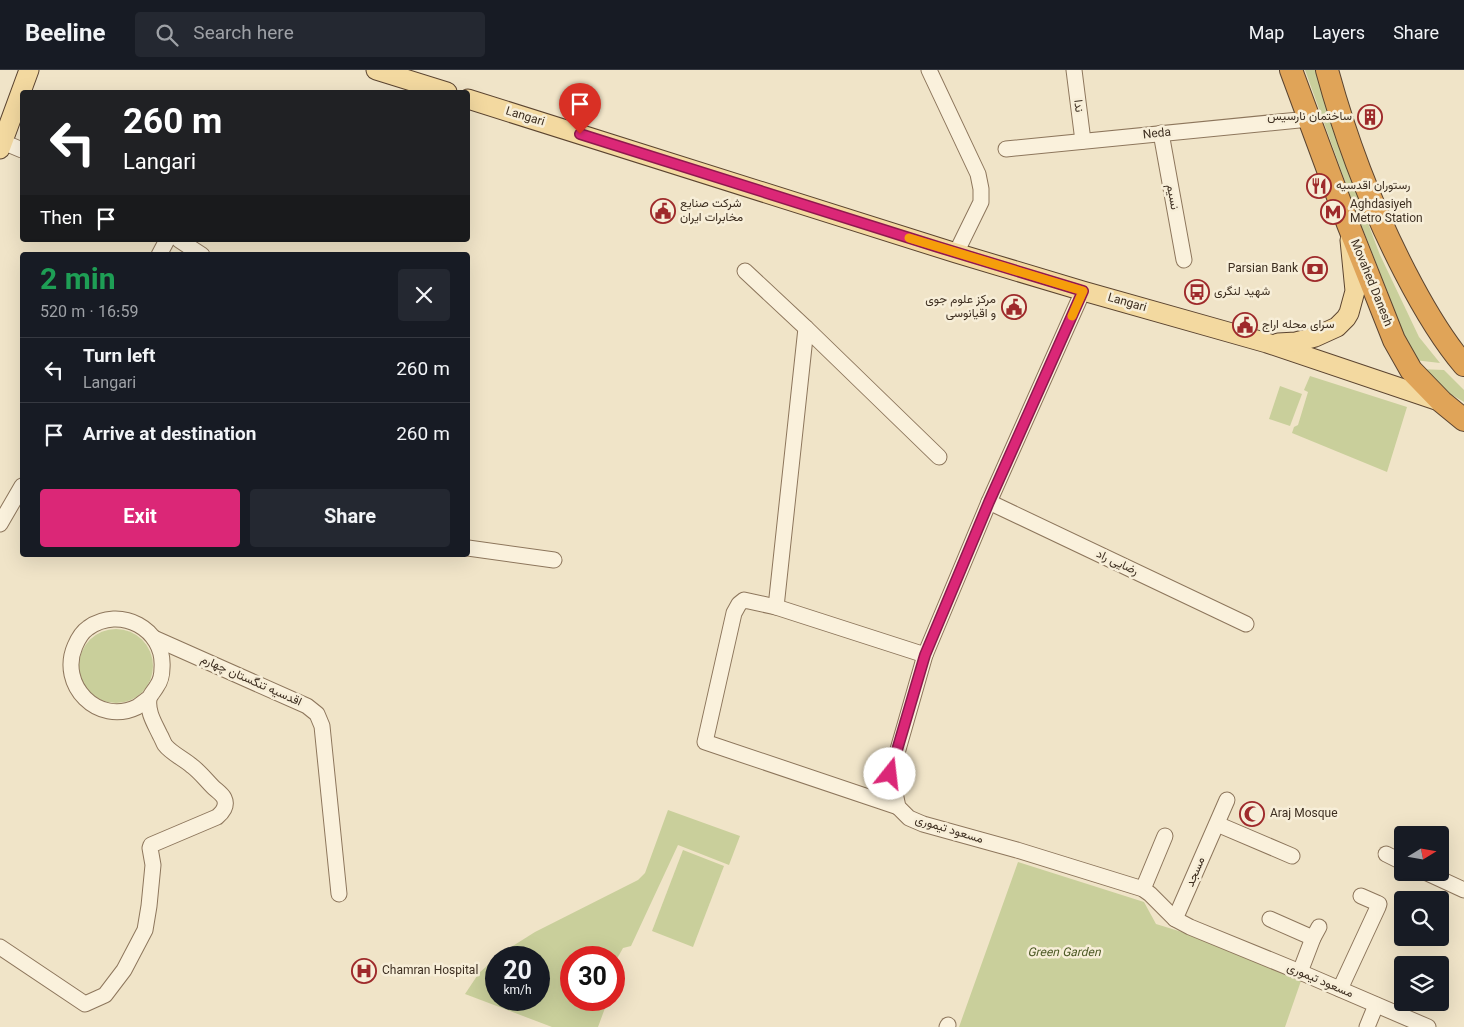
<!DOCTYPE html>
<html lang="en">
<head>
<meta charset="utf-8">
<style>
  :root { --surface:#171b24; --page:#242831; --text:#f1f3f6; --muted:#9ea1a6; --line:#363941; --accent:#db2777 }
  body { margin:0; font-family:Georgia,Vazirmatn,serif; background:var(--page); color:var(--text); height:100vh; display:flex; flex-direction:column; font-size:19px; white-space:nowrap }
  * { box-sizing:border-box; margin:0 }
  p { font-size:16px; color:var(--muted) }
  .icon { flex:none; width:28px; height:28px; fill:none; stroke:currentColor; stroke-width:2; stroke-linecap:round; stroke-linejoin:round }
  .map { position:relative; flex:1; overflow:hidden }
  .drawer { position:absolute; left:20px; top:182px; width:450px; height:305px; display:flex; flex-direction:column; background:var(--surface); border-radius:5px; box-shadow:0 5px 20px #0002 }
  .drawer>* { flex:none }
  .banner { position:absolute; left:20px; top:20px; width:450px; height:152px; border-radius:5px; box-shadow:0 5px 20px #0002; background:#202124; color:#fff; overflow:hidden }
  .needle { width:32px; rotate:79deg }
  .tools { position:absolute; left:1394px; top:756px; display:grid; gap:10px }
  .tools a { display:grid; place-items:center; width:55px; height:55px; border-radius:5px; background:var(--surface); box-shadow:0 5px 20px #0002; font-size:25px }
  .speed { position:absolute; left:485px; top:876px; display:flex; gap:10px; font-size:25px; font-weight:700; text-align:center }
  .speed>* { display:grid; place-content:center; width:65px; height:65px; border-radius:50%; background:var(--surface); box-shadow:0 5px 20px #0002; line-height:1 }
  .speed small { font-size:12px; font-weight:400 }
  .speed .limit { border:8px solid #d22; background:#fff; color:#111 }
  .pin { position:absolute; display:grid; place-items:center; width:42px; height:42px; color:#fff; margin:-51px -21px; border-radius:50% 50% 50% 0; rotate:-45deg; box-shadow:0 0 5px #0007 }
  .pin .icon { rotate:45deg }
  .me { position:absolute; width:55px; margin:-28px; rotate:16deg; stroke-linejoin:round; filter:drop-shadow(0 0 4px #0008) }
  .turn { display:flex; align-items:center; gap:18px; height:105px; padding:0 20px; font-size:22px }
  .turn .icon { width:65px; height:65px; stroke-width:2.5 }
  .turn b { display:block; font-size:35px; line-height:42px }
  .then { display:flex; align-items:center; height:48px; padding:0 20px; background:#0003; gap:10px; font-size:19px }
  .round { display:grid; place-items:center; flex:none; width:52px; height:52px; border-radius:5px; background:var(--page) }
  .headline { display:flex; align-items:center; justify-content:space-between; height:85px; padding:0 20px }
  h1 { font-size:30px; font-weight:700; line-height:38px; color:#1e9e55 }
  .button { display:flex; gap:10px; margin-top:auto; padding:10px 20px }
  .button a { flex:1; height:58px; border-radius:5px; background:var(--accent); color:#fff; font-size:20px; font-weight:700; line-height:58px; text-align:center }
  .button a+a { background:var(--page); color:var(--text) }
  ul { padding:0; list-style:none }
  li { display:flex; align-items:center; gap:15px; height:65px; padding:0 20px; border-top:1px solid var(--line) }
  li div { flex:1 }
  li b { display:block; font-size:19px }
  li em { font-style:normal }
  header { display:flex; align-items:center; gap:30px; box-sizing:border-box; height:70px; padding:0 25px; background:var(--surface); border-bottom:1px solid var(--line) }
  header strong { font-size:24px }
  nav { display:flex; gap:28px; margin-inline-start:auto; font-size:18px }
  .search { width:350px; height:45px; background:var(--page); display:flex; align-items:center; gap:12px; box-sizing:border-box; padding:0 18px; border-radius:5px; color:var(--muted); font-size:19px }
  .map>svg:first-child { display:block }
  .green { fill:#c9cf9b }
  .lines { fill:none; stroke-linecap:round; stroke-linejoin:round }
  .minor-casing { stroke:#8d765c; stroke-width:17 }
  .major-casing { stroke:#5b4430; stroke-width:21 }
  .highway-casing { stroke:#5b4430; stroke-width:24 }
  .minor { stroke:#faf1dc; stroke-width:15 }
  .major { stroke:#f3d9a0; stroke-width:19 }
  .highway { stroke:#e0a458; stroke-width:22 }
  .route-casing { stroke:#8e194d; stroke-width:12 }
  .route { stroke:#db2777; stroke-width:9 }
  .slow { stroke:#f59e0b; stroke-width:9 }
  .labels { text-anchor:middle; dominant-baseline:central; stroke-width:5; stroke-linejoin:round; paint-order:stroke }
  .street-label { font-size:12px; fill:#3d2e20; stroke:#f7eed8 }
  .poi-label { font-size:12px; fill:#3d2e20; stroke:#f7eed8; text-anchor:start }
  .park-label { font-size:12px; font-style:italic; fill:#4d5a26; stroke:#f7eed8 }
</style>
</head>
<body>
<header>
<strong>Beeline</strong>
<div class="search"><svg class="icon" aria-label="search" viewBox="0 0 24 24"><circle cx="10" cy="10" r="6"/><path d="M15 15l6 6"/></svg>Search here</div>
<nav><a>Map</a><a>Layers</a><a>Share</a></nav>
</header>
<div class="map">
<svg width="1464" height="957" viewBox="0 0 1464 957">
  <rect width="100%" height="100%" fill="#f0e4c8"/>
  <g class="green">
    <polygon points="1305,0 1315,0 1349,103 1380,185 1419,267 1440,293 1414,290 1355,139"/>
    <polygon points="1419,299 1444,300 1464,320 1464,332 1447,322"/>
    <polygon points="1310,306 1407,337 1387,402 1292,363 1294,357 1298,355 1308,322 1304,320"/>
    <polygon points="1280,316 1302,324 1290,356 1269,349"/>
    <circle cx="116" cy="596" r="37"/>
    <polygon points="668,740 740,766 729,795 678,775 631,876 623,878 614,894 614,888 571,888 571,930 608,930 598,957 552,957 465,924 479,903 496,888 496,930 539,930 539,888 497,887 503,882 535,862 638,810 645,803"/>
    <polygon points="683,780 724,796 693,877 652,861"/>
    <polygon points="1018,792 1144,832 1156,854 1182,862 1302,908 1285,957 959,957"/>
  </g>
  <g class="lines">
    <defs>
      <g id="minor">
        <polyline points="929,0 978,104 981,119 981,132 956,183"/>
        <polyline points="1074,0 1083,71"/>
        <polyline points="1161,63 1184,190"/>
        <polyline points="0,73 3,72 22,80"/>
        <polyline points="1006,79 1309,49"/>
        <polyline points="179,170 202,185"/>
        <polyline points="159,185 167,170"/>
        <polyline points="745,201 806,258"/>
        <polyline points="1083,221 989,432 925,585 891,704 898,737 909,748 923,754 1017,780 1143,819 1150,824 1175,849 1190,857 1300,902 1428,957"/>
        <polyline points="989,432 1246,554"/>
        <polyline points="0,454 22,416"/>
        <polyline points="468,478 554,490"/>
        <polyline points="776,537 744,530 739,534 734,543 705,672 898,737"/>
        <polyline points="154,568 307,636 317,644 322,656 339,824"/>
        <polyline points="925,585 776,537 806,258 939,387"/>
        <polyline points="1217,754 1292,786"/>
        <polyline points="1386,784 1402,792"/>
        <polyline points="1425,802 1464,820"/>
        <polyline points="1143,819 1165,766"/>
        <polyline points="1175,849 1227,730"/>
        <polyline points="1270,849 1313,868"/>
        <path d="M0,877l85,57 20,-9 19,-25 21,-40 4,-24 4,-41 -3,-17 1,-3 66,-28c5,-4 11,-11 7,-19 -2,-4 -8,-8 -11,-11 -7,-7 -13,-15 -21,-21 -8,-7 -21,-13 -27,-21 -2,-3 -3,-7 -5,-10 -5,-11 -13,-23 -11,-36 1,-4 6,-9 8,-13 3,-4 5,-12 5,-18 3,-39 -42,-63 -74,-40 -6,4 -10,11 -13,18 -17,39 23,80 62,61 4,-3 8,-6 12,-9"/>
        <polyline points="1300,902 1313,868 1319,857"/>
        <polyline points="1340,919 1378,837 1379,834 1377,833 1361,826"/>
        <polyline points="947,957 948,955"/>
        <polyline points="1367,957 1376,935"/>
      </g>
      <g id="major">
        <polyline points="376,0 447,22"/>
        <polyline points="468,29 956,183 1083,221 1267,273 1442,332"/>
        <polyline points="0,79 29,0"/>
        <polyline points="1278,273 1296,272 1315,267 1337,257 1346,248 1349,243 1355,221 1350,170"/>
      </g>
      <g id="highway">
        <polyline points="1291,0 1348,154 1394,270 1411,300 1442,332 1464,350"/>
        <path d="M1327,0c19,70 45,138 78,202 17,33 35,65 59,93"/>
      </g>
    </defs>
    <use href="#minor" class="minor-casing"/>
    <use href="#major" class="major-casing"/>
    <use href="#highway" class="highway-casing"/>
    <use href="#minor" class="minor"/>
    <use href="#major" class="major"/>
    <use href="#highway" class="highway"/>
  </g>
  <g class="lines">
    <defs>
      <polyline id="route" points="580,64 938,177 1083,221 989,432 925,585 890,704"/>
    </defs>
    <use href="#route" class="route-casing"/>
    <use href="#route" class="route"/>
    <polyline class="slow" points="909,168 1083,221 1072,246"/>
  </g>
  <defs>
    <symbol id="building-ring" viewBox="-11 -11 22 22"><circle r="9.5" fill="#f7eed8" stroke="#9e2a2b" stroke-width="1.5"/><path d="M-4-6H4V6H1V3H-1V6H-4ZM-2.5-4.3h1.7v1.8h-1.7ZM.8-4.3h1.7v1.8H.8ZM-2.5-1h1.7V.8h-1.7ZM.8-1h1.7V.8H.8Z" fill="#9e2a2b"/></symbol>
    <symbol id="restaurant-ring" viewBox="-11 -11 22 22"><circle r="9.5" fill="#f7eed8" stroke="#9e2a2b" stroke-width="1.5"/><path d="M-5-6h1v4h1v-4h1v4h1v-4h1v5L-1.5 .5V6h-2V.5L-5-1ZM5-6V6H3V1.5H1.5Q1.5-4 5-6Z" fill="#9e2a2b"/></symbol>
    <symbol id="civic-ring" viewBox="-11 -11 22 22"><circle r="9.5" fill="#f7eed8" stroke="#9e2a2b" stroke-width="1.5"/><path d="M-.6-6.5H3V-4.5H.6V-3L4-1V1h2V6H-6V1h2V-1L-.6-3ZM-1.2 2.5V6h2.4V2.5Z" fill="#9e2a2b"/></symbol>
    <symbol id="metro-ring" viewBox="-11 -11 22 22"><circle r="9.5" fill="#f7eed8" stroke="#9e2a2b" stroke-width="1.5"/><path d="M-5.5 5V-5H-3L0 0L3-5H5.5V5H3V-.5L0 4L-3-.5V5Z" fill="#9e2a2b"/></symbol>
    <symbol id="bank-ring" viewBox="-11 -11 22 22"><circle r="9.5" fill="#f7eed8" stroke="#9e2a2b" stroke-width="1.5"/><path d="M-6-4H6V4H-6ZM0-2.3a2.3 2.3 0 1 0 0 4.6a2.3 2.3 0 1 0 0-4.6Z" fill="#9e2a2b"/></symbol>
    <symbol id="bus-ring" viewBox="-11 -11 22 22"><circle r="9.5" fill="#f7eed8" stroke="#9e2a2b" stroke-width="1.5"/><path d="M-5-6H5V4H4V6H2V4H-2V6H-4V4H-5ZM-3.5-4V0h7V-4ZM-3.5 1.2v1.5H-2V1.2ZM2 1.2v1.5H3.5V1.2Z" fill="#9e2a2b"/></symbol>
    <symbol id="mosque-ring" viewBox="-11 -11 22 22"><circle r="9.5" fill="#f7eed8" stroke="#9e2a2b" stroke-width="1.5"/><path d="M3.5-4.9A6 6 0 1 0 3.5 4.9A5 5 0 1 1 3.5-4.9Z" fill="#9e2a2b"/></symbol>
    <symbol id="hospital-ring" viewBox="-11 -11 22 22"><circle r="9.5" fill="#f7eed8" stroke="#9e2a2b" stroke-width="1.5"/><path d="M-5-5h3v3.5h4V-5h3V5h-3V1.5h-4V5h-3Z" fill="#9e2a2b"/></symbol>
  </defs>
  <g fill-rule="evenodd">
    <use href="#building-ring" x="1356" y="33" width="28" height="28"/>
    <use href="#restaurant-ring" x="1305" y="102" width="28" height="28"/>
    <use href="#civic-ring" x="649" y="127" width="28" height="28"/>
    <use href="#metro-ring" x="1319" y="128" width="28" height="28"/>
    <use href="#bank-ring" x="1301" y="185" width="28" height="28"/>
    <use href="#bus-ring" x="1183" y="208" width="28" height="28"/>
    <use href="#civic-ring" x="1000" y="223" width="28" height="28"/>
    <use href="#civic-ring" x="1231" y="241" width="28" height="28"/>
    <use href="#mosque-ring" x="1238" y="730" width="28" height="28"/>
    <use href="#hospital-ring" x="350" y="887" width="28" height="28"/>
  </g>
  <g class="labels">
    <g class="street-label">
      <text transform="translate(1078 36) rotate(83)">ندا</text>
      <text transform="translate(525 47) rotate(17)">Langari</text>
      <text transform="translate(1157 64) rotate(-6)">Neda</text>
      <text transform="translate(1172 127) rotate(80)">نسیم</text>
      <text transform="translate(1371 213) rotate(68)">Movahed Danesh</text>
      <text transform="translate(1127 233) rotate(16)">Langari</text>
      <text transform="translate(1117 493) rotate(25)">رضایی راد</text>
      <text transform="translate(251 611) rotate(24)">اقدسیه تنگستان چهارم</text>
      <text transform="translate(949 760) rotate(17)">مسعود تیموری</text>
      <text transform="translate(1196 802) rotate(-67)">مسجد</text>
      <text transform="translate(1320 911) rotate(23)">مسعود تیموری</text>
    </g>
    <g class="poi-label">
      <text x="1352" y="47" text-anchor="end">ساختمان نارسیس</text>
      <text x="1336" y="116">رستوران اقدسیه</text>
      <text x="680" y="134">شرکت صنایع<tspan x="680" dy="14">مخابرات ایران</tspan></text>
      <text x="1350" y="135">Aghdasiyeh<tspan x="1350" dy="14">Metro Station</tspan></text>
      <text x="1298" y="199" text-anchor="end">Parsian Bank</text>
      <text x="1214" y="222">شهید لنگری</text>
      <text x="996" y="230" text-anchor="end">مرکز علوم جوی<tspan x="996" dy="14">و اقیانوسی</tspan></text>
      <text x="1262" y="255">سرای محله اراج</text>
      <text x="1270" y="744">Araj Mosque</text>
      <text x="382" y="901">Chamran Hospital</text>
    </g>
    <g class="park-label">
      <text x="1064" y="883">Green Garden</text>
    </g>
  </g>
</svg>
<div class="tools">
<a><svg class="needle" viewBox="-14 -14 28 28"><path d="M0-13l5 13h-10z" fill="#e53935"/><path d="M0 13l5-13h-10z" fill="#9ea1a6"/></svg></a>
<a><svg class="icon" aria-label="search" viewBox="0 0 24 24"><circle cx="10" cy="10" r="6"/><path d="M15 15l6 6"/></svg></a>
<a><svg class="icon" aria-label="layers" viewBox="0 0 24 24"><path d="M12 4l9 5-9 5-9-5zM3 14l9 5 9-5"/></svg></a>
</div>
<div class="speed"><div>20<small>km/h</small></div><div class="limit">30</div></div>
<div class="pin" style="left:580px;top:64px;background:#d93025"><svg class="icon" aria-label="arrive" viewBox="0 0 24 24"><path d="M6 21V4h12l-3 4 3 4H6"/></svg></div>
<svg class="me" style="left:890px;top:704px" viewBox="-20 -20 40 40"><circle r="19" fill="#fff"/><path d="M0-13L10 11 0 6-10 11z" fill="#db2777"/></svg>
<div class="banner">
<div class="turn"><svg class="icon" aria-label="left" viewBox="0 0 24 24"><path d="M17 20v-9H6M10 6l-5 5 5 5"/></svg><div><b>260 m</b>Langari</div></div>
<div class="then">Then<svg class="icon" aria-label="arrive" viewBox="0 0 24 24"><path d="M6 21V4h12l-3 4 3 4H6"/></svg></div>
</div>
<section class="drawer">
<div class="headline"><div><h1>2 min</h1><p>520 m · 16:59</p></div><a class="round"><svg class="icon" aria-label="close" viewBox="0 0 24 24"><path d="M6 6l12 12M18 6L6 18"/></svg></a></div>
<ul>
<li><svg class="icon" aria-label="left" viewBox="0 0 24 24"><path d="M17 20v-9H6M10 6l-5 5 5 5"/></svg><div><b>Turn left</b><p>Langari</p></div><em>260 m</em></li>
<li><svg class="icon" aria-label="arrive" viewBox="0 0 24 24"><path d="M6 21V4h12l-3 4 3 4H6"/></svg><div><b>Arrive at destination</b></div><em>260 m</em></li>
</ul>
<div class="button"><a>Exit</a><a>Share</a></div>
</section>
</div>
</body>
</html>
